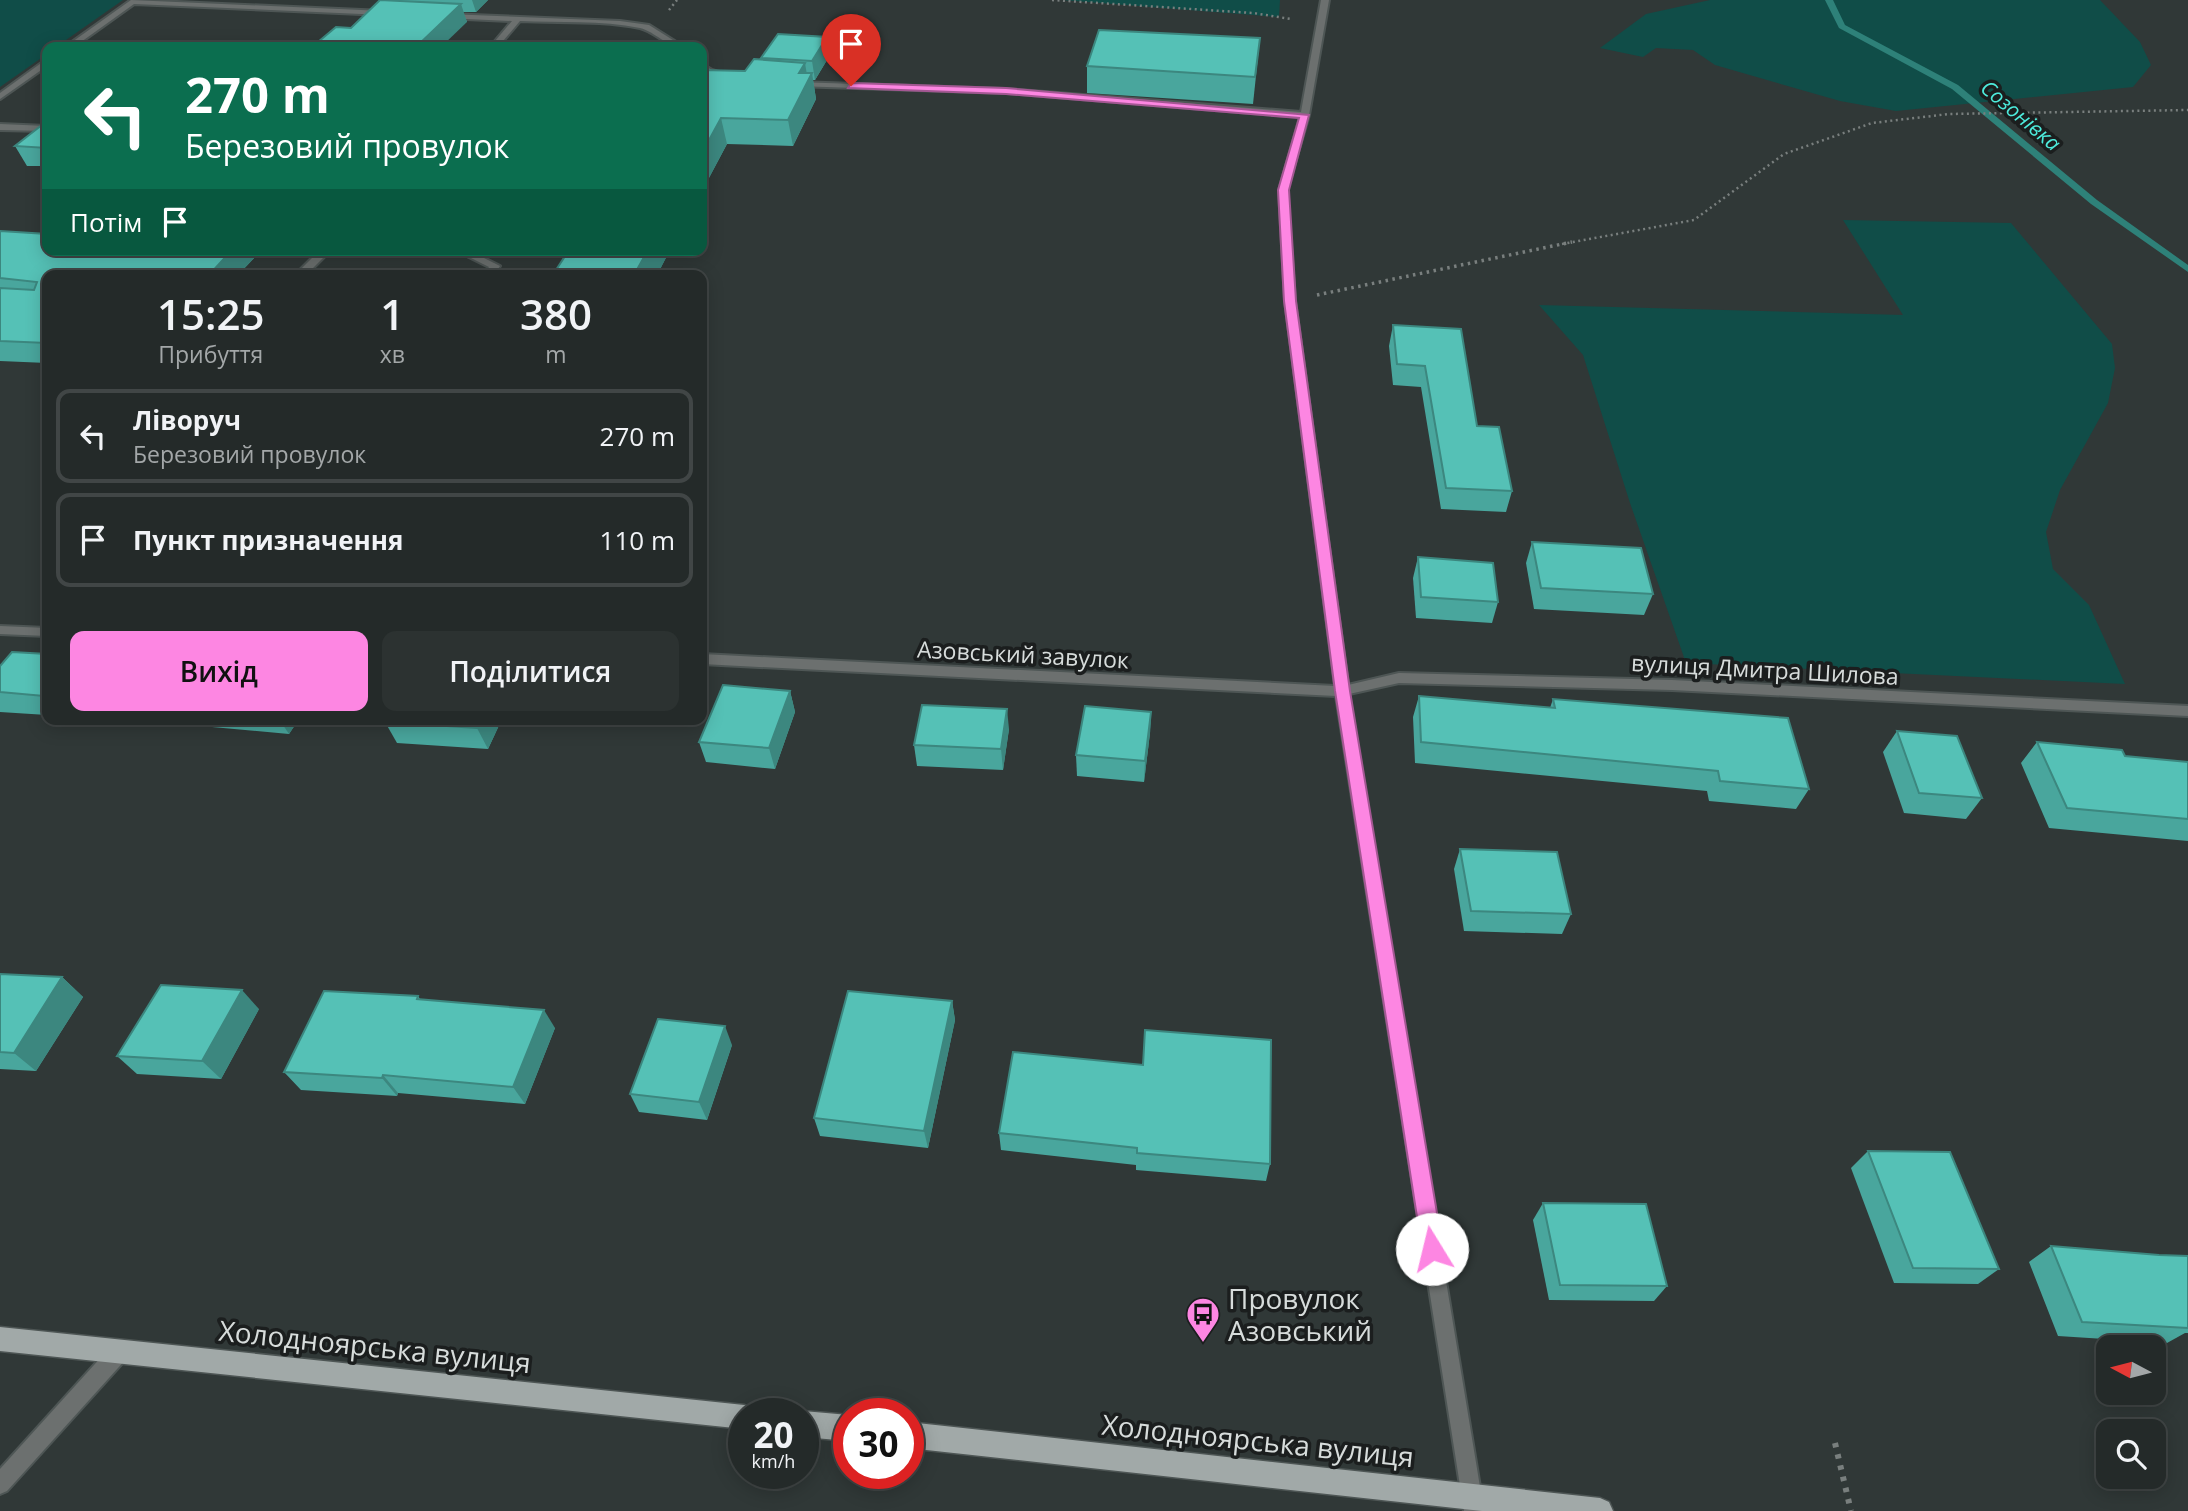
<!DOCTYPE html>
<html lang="uk">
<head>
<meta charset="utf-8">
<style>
  :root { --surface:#242a29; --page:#2c3231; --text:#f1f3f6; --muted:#a3a7a8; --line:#414646; --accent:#fd86e2 }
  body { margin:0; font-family:"Open Sans",sans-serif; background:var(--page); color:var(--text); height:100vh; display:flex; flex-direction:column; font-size:26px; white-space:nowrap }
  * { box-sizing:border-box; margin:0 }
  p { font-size:23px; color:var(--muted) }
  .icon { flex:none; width:38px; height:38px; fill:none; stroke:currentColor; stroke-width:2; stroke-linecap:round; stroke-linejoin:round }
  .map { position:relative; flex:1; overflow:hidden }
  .sheet { position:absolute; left:42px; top:270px; width:665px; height:455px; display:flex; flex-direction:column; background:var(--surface); border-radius:14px; box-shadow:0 4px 18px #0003,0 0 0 2px var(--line) }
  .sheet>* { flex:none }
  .banner { position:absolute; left:42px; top:42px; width:665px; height:214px; border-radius:14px; box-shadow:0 4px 18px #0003,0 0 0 2px var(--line); background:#0b6e4f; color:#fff; overflow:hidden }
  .needle { width:46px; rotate:277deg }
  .fabs { position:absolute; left:2096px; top:1335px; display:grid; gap:14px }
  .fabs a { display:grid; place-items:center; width:70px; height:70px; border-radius:14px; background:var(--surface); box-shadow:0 4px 18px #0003,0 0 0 2px var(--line); font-size:35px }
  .speed { position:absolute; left:728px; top:1398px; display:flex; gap:14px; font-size:35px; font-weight:700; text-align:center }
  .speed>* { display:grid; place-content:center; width:91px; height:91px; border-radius:50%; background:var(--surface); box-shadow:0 4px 18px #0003,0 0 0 2px var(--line); line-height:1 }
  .speed small { font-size:18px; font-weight:400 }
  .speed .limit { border:10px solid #d22; background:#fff; color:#111 }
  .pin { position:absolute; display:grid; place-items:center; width:60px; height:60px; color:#fff; margin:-72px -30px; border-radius:50% 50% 50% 0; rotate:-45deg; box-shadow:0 0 7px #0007 }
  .pin .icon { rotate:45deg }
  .me { position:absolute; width:77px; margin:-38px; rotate:351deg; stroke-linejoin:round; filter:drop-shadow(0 0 5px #0008) }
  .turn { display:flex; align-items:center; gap:24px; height:147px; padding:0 28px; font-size:32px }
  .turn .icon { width:91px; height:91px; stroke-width:2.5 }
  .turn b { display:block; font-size:49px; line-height:60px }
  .then { display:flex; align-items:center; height:66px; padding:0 28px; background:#0003; gap:14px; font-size:26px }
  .eta { display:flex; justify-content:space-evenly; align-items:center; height:119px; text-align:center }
  .eta b { font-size:42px; font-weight:600; line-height:49px }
  .button { display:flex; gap:14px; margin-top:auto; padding:14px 28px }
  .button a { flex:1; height:80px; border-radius:14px; background:var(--accent); color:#111; font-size:28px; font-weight:600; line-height:80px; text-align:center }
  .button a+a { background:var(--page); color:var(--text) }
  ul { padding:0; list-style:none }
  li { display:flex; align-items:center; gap:21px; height:94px; margin:0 14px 10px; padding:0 14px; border:4px solid var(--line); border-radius:14px }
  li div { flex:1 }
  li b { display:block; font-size:26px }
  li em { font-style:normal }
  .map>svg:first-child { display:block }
  .green { fill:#104d48 }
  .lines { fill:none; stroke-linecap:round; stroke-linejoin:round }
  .stream { fill:#2e8179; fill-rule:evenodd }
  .street-casing { stroke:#4e5655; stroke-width:4 }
  .primary-casing { stroke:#4e5655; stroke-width:3 }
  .path-far2 { stroke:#797f7e; stroke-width:2.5; stroke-dasharray:2 3.5; stroke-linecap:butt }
  .path-far1 { stroke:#797f7e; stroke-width:3.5; stroke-dasharray:2.5 4.5; stroke-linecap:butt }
  .path { stroke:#797f7e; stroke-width:6; stroke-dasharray:4.5 7; stroke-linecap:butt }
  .street { fill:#6c706f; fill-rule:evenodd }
  .primary { fill:#a1a9a8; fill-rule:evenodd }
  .wall { fill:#49a69d }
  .shaded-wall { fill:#3c877f }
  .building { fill:#55c1b6; stroke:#3c877f; stroke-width:2 }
  .route { fill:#fd86e2; stroke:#a45793; stroke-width:2 }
  .labels { text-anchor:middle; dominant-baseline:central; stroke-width:7; stroke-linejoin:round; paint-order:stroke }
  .far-water-label { font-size:21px; font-style:italic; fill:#4deadb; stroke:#1b1e1e }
  .street-label { font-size:23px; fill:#d7dcdb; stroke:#1b1e1e }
  .near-poi-label { font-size:28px; fill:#d7dcdb; stroke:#1b1e1e; text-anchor:start }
  .near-street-label { font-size:28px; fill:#d7dcdb; stroke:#1b1e1e }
</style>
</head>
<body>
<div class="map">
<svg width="2188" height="1511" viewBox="0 0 2188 1511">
  <rect width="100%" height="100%" fill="#303837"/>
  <g class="green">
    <polygon points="0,0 123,0 56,47 47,47 47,54 0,87"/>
    <polygon points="1062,0 1280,0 1279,17"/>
    <polygon points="1710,0 2100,0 2140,42 2151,65 2133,87 1896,111 1840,101 1715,65 1693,50 1656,48 1643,57 1600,48 1646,14"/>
    <polygon points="1843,220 2011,223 2112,344 2115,368 2108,403 2060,490 2046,532 2053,569 2089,605 2125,684 1686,663 1630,503 1583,355 1539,305 1903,315"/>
  </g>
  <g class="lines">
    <polygon class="stream" points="1825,0 1833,0 1845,25 1958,85 2097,200 2188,265 2188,272 2091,204 1952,89 1839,28"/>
    <defs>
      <g id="street">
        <polygon points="131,0 384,11 388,13 384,15 134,4 74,47 65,47"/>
        <polygon points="1321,0 1329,0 1309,115 1287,190 1295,301 1348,685 1399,673 1672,680 2188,706 2188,716 1672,690 1399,683 1349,694 1484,1511 1464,1511 1336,696 702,664 702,654 1335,686 1285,301 1279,190 1300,117 1006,93 796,86 792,84 796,82 1006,89 1301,112"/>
        <path d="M447,14l173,7 29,4 35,22c-17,1 -28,-15 -44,-19 -39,-8 -81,-5 -120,-7l-22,26h-8l22,-26 -68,-3v-4z"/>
        <polygon points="44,61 47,61 47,66 0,99 0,93"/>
        <polygon points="702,64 712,70 728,75 724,77 706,74 702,70"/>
        <polygon points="0,124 47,126 47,131 0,130"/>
        <polygon points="320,250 331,250 306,275 295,275"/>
        <polygon points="455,250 468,250 500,266 494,275 484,275 489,267"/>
        <polygon points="0,626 47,628 47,636 0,634"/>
        <polygon points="120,1341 127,1344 130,1351 127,1358 7,1491 0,1494 0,1469 113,1344"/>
      </g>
      <g id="primary">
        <polygon points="0,1327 744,1405 753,1408 755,1414 744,1414 744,1429 0,1351"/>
        <polygon points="803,1411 849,1415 849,1441 803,1437 803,1414 797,1414"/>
        <polygon points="908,1422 1600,1498 1609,1502 1613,1511 1482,1511 908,1448"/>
      </g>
    </defs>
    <use href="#street" class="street-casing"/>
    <use href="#primary" class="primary-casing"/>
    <g class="path-far2">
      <polyline points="1052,0 1253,13 1291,19"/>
      <polyline points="669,10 677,0"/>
      <polyline points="1562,244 1694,220 1784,154 1872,123 1949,114 2188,110"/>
    </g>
    <polyline class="path-far1" points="1317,295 1572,242"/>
    <polyline class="path" points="1835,1443 1851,1511"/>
    <use href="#street" class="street"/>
    <use href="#primary" class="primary"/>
  </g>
  <g class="wall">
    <polygon points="393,0 488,0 476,12 463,12 467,22 351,28 393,1"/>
    <polygon points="1260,38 1253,104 1087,93 1087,66"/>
    <polygon points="830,55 815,80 813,80 816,99 793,146 727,144 702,191 702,70 745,71 761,60 761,58"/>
    <polygon points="47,121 47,166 27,166 15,146"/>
    <polygon points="0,231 47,250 253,250 256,256 238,275 47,275 47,363 0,361"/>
    <polygon points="569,250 670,250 657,275 555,275 554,273"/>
    <polygon points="1393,325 1477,426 1512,491 1506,512 1441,509 1421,387 1393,385 1389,346"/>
    <polygon points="1532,542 1653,594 1644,615 1534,609 1526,563"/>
    <polygon points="1418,557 1498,602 1492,623 1416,618 1413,578"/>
    <polygon points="47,654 47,715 0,712 0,666"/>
    <polygon points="790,691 795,712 775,769 706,762 699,742"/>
    <polygon points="1419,696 1550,708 1553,699 1809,789 1796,809 1709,801 1707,791 1415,763 1413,717"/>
    <polygon points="1151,712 1150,733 1144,782 1077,776 1076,755"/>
    <polygon points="196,719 299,719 289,734 201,726"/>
    <polygon points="502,719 488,749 397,743 385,722"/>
    <polygon points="1009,729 1003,770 917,766 914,745"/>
    <polygon points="1897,731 1982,798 1966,819 1904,813 1883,752"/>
    <polygon points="2037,742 2125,756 2188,762 2188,841 2049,828 2021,763"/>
    <polygon points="1460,849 1571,914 1562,934 1464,931 1454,869"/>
    <polygon points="0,974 62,977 83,997 36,1071 0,1069"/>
    <polygon points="418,996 420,999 555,1028 525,1104 398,1093 397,1096 301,1090 284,1072"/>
    <polygon points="952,1001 955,1020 928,1148 820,1136 814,1118"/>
    <polygon points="259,1009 221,1079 137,1074 117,1056"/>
    <polygon points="732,1045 707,1120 639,1112 630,1094"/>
    <polygon points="1013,1052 1270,1164 1266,1181 1136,1170 1136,1165 1001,1150 999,1133"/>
    <polygon points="1868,1151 1999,1269 1978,1284 1894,1283 1851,1168"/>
    <polygon points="1543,1203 1667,1286 1654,1301 1549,1300 1533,1220"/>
    <polygon points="2051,1246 2159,1255 2188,1256 2188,1333 2185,1333 2167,1343 2058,1336 2029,1262"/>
  </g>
  <g class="shaded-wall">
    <polygon points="472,0 488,0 476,12"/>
    <polygon points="461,4 467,22 441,47 416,47"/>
    <polygon points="827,37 830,55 815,80 812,61"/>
    <polygon points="805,63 808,81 812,73 816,99 793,146 788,120 799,73"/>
    <polygon points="721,118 727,144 702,191 702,153"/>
    <polygon points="232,250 253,250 256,256 238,275 209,275"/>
    <polygon points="648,250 670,250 657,275 634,275"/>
    <polygon points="790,691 795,712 775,769 769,748"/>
    <polygon points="1007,709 1009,729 1003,770 1001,749"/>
    <polygon points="1151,712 1150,733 1144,782 1145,761"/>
    <polygon points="279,719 299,719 289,734"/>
    <polygon points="481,719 502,719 488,749 477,728"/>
    <polygon points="62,977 83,997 36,1071 14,1053"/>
    <polygon points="242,990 259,1009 221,1079 202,1061"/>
    <polygon points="952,1001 955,1020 928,1148 924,1131"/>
    <polygon points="544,1010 555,1028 525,1104 513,1087"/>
    <polygon points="725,1026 732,1045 707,1120 699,1102"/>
    <polygon points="383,1075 398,1093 397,1096 382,1078"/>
  </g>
  <g class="building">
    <polygon points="380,0 461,4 416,47 312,47 336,27 351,28"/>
    <polygon points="1099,30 1260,38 1255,77 1087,66"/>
    <polygon points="778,34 827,37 812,61 761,58"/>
    <polygon points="754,59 805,63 799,73 812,73 788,120 721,118 702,153 702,70 745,71"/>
    <polygon points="47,121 47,148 15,146"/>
    <polygon points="0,231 47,234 47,250 232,250 209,275 47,275 47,343 0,341 0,288 34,290 37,282 0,278"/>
    <polygon points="569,250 648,250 634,275 554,273"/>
    <polygon points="1393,325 1461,329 1477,426 1499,427 1512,491 1446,488 1425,366 1397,364"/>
    <polygon points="1532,542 1641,548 1653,594 1541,588"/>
    <polygon points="1418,557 1493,563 1498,602 1421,597"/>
    <polygon points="12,652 47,654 47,692 44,696 0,692 0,666"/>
    <polygon points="723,685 790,691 769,748 699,742"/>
    <polygon points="1419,696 1555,708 1553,699 1788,718 1809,789 1720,781 1718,771 1421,742"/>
    <polygon points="922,705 1007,709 1001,749 914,745"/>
    <polygon points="1085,706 1151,712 1145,761 1076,755"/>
    <polygon points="386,719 481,719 477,728 385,722"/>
    <polygon points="1897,731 1957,736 1982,798 1919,793"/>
    <polygon points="2037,742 2122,750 2125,756 2188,762 2188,819 2067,808"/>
    <polygon points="1460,849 1557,852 1571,914 1471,911"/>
    <polygon points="0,974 62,977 14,1053 0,1052"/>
    <polygon points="161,985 242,990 202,1061 117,1056"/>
    <polygon points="324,991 418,996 417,999 544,1010 513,1087 383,1075 382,1078 284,1072"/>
    <polygon points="848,991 952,1001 924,1131 814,1118"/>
    <polygon points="658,1019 725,1026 699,1102 630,1094"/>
    <polygon points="1145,1030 1271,1040 1270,1164 1137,1153 1137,1148 999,1133 1013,1052 1143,1065"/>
    <polygon points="1868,1151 1950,1152 1999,1269 1913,1268"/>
    <polygon points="1543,1203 1646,1204 1667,1286 1560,1285"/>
    <polygon points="2051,1246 2159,1255 2188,1256 2188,1328 2082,1322"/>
  </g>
  <polygon class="route" points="851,83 1006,88 1309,115 1289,190 1296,301 1350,691 1443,1249 1440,1257 1432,1260 1425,1257 1422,1249 1335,691 1284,301 1278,190 1299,118 1006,94 848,88"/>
  <defs>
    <symbol id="bus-pin" viewBox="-11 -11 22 30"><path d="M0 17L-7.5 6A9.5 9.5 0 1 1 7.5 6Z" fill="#fd86e2" stroke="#1b1e1e"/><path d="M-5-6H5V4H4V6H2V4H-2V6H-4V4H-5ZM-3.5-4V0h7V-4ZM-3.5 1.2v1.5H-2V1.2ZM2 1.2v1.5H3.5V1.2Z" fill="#111"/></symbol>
  </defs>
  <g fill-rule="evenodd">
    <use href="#bus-pin" x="1184" y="1295" width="38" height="52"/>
  </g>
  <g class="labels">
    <g class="far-water-label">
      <text transform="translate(2021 115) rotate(40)">Созонівка</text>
    </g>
    <g class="street-label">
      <text transform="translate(1023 654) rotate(3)">Азовський завулок</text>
      <text transform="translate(1765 669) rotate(3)">вулиця Дмитра Шилова</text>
    </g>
    <g class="near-poi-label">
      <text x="1228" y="1298">Провулок<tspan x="1228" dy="32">Азовський</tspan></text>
    </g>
    <g class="near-street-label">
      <text transform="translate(375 1346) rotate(6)">Холодноярська вулиця</text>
      <text transform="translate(1258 1440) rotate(6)">Холодноярська вулиця</text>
    </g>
  </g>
</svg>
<div class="fabs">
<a><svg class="needle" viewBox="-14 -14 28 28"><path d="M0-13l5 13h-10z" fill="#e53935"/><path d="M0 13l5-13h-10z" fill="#a3a7a8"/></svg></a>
<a><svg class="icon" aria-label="search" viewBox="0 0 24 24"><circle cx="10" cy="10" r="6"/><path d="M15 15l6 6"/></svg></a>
</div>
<div class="speed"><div>20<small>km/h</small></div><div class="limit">30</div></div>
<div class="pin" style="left:851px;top:86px;background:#d93025"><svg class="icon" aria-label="arrive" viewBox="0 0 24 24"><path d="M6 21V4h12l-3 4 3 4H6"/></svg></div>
<svg class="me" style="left:1432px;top:1249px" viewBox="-20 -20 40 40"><circle r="19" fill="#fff"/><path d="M0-13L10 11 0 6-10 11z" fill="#fd86e2"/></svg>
<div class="banner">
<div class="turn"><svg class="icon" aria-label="left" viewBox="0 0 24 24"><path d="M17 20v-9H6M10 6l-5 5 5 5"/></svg><div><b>270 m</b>Березовий провулок</div></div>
<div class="then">Потім<svg class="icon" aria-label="arrive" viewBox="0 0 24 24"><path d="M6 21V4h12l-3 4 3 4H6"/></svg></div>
</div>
<section class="sheet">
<div class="eta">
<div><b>15:25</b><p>Прибуття</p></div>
<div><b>1</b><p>хв</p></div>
<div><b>380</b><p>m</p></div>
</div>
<ul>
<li><svg class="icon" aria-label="left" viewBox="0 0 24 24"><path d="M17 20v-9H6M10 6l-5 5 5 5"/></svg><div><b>Ліворуч</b><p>Березовий провулок</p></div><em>270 m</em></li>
<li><svg class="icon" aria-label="arrive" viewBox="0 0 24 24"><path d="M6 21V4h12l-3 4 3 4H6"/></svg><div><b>Пункт призначення</b></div><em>110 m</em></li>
</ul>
<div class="button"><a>Вихід</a><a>Поділитися</a></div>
</section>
</div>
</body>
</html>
